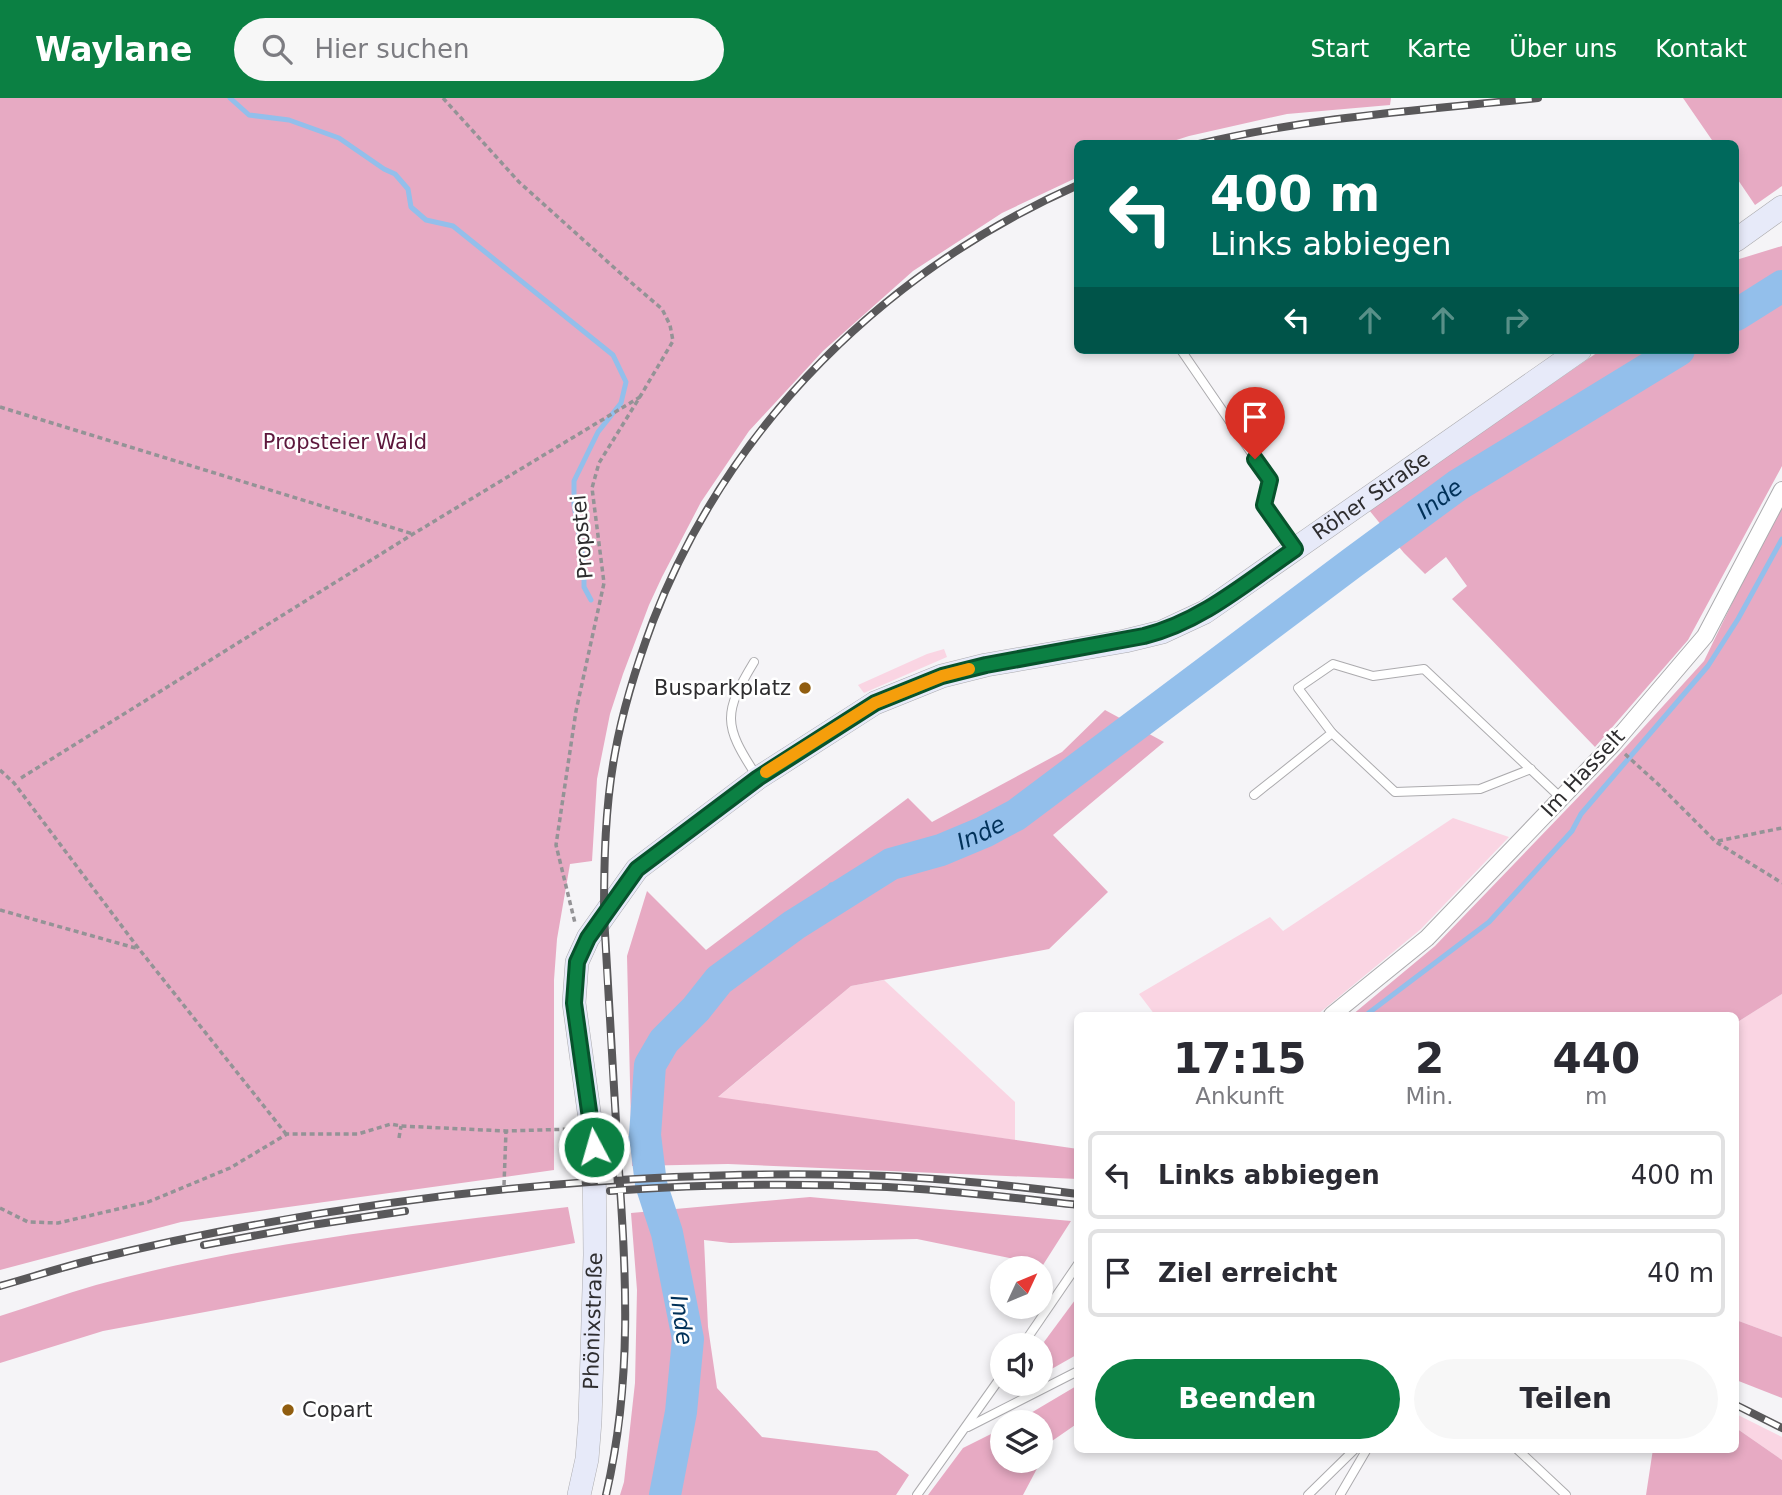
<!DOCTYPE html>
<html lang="de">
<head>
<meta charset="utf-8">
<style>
  :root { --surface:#fff; --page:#f7f7f7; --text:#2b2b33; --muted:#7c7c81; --line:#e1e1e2; --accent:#0b8043 }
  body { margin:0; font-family:"DejaVu Sans",sans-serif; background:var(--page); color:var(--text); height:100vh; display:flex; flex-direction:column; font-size:26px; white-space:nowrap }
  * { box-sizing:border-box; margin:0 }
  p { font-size:23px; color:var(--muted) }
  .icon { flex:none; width:38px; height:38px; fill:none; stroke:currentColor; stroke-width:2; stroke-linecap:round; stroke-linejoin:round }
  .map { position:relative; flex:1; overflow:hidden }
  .details { position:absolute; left:1074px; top:914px; width:665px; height:441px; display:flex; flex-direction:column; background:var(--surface); border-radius:10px; box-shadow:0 4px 10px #0003 }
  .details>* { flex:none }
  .top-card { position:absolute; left:1074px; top:42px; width:665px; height:214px; border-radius:10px; box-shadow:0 4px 10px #0003; background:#00695c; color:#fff; overflow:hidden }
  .needle { width:46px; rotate:46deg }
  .tools { position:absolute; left:990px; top:1158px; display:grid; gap:14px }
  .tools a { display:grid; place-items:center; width:63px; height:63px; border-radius:50%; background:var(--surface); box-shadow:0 4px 10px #0003; font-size:35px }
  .pin { position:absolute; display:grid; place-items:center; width:60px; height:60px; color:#fff; margin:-72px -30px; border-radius:50% 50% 50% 0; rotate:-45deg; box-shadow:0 0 7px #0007 }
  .pin .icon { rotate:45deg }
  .me { position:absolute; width:77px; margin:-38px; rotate:354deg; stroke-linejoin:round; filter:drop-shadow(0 0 5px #0008) }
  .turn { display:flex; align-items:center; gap:24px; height:147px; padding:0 21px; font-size:32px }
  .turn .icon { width:91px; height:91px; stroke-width:2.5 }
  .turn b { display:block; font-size:49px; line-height:60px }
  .lanes { display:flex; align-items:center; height:66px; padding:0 21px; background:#0003; justify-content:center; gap:35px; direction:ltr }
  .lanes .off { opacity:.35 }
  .eta { display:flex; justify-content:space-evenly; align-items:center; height:119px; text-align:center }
  .eta b { font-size:42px; font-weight:700; line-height:49px }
  .primary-button { display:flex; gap:14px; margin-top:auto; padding:14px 21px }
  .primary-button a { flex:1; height:80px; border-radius:42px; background:var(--accent); color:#fff; font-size:28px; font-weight:700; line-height:80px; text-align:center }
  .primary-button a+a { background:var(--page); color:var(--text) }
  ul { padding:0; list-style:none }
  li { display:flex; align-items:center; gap:21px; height:88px; margin:0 14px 10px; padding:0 7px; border:4px solid var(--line); border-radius:10px }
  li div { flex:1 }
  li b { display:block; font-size:26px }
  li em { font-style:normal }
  header { display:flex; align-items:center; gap:42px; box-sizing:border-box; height:98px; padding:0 35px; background:var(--accent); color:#fff }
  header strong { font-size:33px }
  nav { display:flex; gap:38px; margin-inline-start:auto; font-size:24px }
  .search { width:490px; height:63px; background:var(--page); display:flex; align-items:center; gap:18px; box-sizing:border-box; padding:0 24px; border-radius:38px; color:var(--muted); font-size:26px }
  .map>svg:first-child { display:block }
  .green { fill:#fad5e3 }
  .forest { fill:#e7aac3 }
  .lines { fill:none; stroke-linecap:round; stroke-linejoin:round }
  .stream { stroke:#93bfeb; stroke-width:5 }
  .river { stroke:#93bfeb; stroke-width:32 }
  .lane-casing { stroke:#acabae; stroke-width:10 }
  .street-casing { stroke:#acabae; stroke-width:18 }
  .secondary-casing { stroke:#acabae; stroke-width:24 }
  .path { stroke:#949396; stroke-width:3.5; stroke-dasharray:5 3.5; stroke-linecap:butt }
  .lane { stroke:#fff; stroke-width:8 }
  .street { stroke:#fff; stroke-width:16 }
  .secondary { stroke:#e7eaf9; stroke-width:23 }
  .rail-casing { stroke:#59585a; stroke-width:8 }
  .rail { stroke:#fff; stroke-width:5; stroke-dasharray:16; stroke-linecap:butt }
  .route-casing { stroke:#07532c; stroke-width:18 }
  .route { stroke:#0b8043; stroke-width:12 }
  .slow { stroke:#f59e0b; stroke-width:12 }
  .poi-dot { fill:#915e10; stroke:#fff; stroke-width:2.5 }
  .labels { text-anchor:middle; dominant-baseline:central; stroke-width:5; stroke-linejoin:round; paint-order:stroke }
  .park-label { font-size:21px; fill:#5d173c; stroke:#fff }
  .street-label { font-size:21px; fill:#2e2d2f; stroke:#fff }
  .poi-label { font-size:21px; fill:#2e2d2f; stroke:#fff; text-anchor:end }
  .water-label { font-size:23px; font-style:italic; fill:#003159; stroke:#fff }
</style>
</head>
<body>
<header>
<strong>Waylane</strong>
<div class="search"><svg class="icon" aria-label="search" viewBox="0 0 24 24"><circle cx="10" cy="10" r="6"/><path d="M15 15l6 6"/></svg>Hier suchen</div>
<nav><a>Start</a><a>Karte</a><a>Über uns</a><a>Kontakt</a></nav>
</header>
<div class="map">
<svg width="1782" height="1397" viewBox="0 0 1782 1397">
  <rect width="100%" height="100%" fill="#f5f4f7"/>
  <g class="green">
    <polygon points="944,551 947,559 864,595 858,587 927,556"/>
    <polygon points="1453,720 1509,739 1421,831 1317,917 1155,917 1139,896 1270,819 1283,833"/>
    <polygon points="884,882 1015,1004 1015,1042 717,1000 851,888"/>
    <polygon points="1782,896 1782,1239 1736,1222 1736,925"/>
    <polygon points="1736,1316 1782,1339 1782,1362 1736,1330"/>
  </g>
  <g class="forest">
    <polygon points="0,0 1391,0 1390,7 1287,16 1189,38 1167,45 1078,46 1078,79 1002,115 913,173 823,253 749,333 701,404 662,479 649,507 623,576 610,616 597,681 592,763 570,766 557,841 554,882 554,1072 181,1124 0,1172"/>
    <polygon points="1683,0 1782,0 1782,88 1755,107 1736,79 1736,46 1714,45"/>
    <polygon points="1782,148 1782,368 1688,542 1595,649 1452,501 1467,488 1446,459 1425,476 1404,455 1369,412 1601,252 1736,252 1736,162"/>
    <polygon points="1782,409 1782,896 1736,925 1736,917 1352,917 1435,848 1613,663 1704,563 1753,462"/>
    <polygon points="1105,612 1164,644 1053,737 1108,794 1049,851 851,888 718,999 1078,1051 1078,1081 728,1066 632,1068 627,858 647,793 706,852 908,700 932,724 1062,654"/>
    <polygon points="810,1099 1071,1123 1043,1167 917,1141 730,1145 704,1142 708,1229 717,1290 762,1339 877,1353 909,1377 896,1397 620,1397 624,1384 635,1285 637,1192 631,1115"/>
    <path d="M568,1109l7,36 -472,88 -103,32v-47c32,-10 64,-22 96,-31 154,-42 314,-59 472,-78z"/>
    <polygon points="1078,1198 1078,1256 1041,1277 1041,1248"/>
    <polygon points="1736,1222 1782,1239 1782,1300 1736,1282"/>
    <polygon points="1078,1287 1078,1325 1052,1343 1041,1363 1041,1325 1014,1325"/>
    <polygon points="1003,1330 1003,1363 1041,1363 1023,1397 928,1397 963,1350"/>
    <polygon points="1736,1330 1782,1362 1782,1397 1646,1397 1653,1351 1736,1351"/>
  </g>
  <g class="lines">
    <g class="stream">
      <polyline points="230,0 249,17 289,22 339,40 384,71 395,76 408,91 411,109 426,122 453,128 613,257 626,284 621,305 598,334 574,383 574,407 584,466 584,489 591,502"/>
      <polyline points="831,787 839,798"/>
      <polyline points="1366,917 1489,824 1572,733 1581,716 1708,568 1738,521 1782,441"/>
      <polyline points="624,1042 645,1037"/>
    </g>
    <g class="river">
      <polyline points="1736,217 1782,188"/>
      <path id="s1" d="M665,1397l16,-83 7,-73 -21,-106 -16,-49 -6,-49 5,-70 14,-24 32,-32 23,-29 75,-55 97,-61 50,-14 43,-18 32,-17 336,-252 106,-78 221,-135"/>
    </g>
    <defs>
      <g id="lane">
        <polyline points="1181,252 1270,382 1264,407 1293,448"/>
        <path d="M754,564c-31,51 -31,63 2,113"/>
        <polyline points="1332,635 1395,694 1480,691 1531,671"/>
        <polyline points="1254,697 1332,635 1298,590 1333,566 1373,578 1424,571 1560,699"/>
        <polyline points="1022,1248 1078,1166"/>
        <polyline points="968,1329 1078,1273"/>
        <polyline points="1517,1351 1566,1397"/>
        <polyline points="917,1397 1003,1276"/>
        <polyline points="1308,1397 1355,1351"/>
        <polyline points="1340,1397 1367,1351"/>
      </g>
      <polyline id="street" points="1332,917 1427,840 1613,646 1705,538 1782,392"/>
      <g id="secondary">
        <polyline points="1736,142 1782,109"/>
        <path id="s2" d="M579,1397l8,-36 3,-38 5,-166 -1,-107 -20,-145 3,-41 11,-24 49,-69 121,-91 117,-75 67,-27 44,-11 139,-24 37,-9 43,-20 375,-262"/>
      </g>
    </defs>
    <use href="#lane" class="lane-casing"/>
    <use href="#street" class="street-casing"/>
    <use href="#secondary" class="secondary-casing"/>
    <g class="path">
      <polyline points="443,0 519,84 619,174 662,211 670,227 673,243 641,297 599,365 592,390 604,485 576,613 556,747 575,825"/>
      <polyline points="0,309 413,436"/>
      <polyline points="1625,656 1659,687 1716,744 1782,785"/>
      <polyline points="0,672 14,685 139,851 286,1036"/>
      <polyline points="21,680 413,436 640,299"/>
      <polyline points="1718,743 1782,730"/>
      <polyline points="0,812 139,851"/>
      <polyline points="399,1040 401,1028"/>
      <polyline points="504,1087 506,1033"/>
      <polyline points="0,1110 28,1124 58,1125 148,1104 230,1070 287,1036 358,1036 391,1026 401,1028 506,1033 573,1031"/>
    </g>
    <use href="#lane" class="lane"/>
    <use href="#street" class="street"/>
    <use href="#secondary" class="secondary"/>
    <defs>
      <g id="rail">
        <path d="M1199,46c111,-27 225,-34 339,-46"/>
        <path d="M610,1093c92,-7 185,-8 277,-4 64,3 128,11 191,18"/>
        <polyline points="204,1147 312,1127 405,1113"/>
        <path d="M0,1188c32,-9 63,-19 95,-27 190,-46 383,-73 579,-82 71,-3 142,-4 213,-1 64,3 128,10 191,18"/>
        <polyline points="1736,1307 1782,1330"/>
        <path d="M606,1397c27,-116 20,-222 12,-339 -5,-80 -10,-160 -14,-240 0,-55 1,-109 11,-163 8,-45 22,-89 38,-132 76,-197 233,-351 425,-436"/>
      </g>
    </defs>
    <use href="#rail" class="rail-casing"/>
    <use href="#rail" class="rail"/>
  </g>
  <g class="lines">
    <defs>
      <path id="route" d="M594,1049l-20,-144 3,-41 11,-24 49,-69 121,-91 117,-75 67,-27 44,-11 158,-29c57,-14 103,-54 151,-87l-31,-44 6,-25 -15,-21"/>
    </defs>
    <use href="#route" class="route-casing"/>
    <use href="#route" class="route"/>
    <polyline class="slow" points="766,674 875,605 942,578 969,571"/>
  </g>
  <g class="poi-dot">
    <circle cx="805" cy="590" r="7"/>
    <circle cx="288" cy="1312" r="7"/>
  </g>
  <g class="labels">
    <g class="park-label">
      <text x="345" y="344">Propsteier Wald</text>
    </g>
    <g class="street-label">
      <text stroke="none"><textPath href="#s2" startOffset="1484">Röher Straße</textPath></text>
      <text transform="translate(582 439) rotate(-95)">Propstei</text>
      <text transform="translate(1583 675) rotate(-47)">Im Hasselt</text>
      <text stroke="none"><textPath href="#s2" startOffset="175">Phönixstraße</textPath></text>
    </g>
    <g class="poi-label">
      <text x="791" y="590">Busparkplatz</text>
      <text x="302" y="1312" text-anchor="start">Copart</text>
    </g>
    <g class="water-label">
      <text stroke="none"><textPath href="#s1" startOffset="1418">Inde</textPath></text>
      <text stroke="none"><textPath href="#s1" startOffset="850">Inde</textPath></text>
      <text transform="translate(682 1222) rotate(82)">Inde</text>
    </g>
  </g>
</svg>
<div class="tools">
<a><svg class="needle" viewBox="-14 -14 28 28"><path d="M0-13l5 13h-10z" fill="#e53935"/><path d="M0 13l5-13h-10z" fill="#7c7c81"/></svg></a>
<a><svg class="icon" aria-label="sound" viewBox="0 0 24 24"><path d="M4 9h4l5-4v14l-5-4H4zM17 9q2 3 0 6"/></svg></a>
<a><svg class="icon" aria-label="layers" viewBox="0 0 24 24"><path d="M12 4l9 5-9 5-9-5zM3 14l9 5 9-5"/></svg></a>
</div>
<div class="pin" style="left:1255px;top:361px;background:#d93025"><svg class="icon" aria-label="arrive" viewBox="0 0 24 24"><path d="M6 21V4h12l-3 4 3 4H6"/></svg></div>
<svg class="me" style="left:594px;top:1049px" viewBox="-20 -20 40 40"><circle r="17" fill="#0b8043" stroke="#fff" stroke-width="3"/><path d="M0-11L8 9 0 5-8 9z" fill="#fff"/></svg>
<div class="top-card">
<div class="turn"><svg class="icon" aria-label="left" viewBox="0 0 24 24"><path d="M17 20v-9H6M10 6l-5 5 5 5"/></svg><div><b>400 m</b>Links abbiegen</div></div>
<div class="lanes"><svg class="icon" aria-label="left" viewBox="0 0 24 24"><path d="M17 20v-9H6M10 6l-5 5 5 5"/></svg><svg class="icon off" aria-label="ahead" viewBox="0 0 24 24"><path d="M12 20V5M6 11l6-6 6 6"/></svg><svg class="icon off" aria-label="ahead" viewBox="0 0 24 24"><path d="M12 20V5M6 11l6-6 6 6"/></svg><svg class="icon off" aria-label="right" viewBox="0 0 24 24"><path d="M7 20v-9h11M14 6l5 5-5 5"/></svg></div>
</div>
<section class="details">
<div class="eta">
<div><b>17:15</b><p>Ankunft</p></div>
<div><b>2</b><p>Min.</p></div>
<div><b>440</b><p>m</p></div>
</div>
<ul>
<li><svg class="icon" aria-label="left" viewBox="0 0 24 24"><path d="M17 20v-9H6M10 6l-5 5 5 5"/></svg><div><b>Links abbiegen</b></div><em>400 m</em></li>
<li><svg class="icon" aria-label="arrive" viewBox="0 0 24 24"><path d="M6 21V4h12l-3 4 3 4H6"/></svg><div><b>Ziel erreicht</b></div><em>40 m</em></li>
</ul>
<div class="primary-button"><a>Beenden</a><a>Teilen</a></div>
</section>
</div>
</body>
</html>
